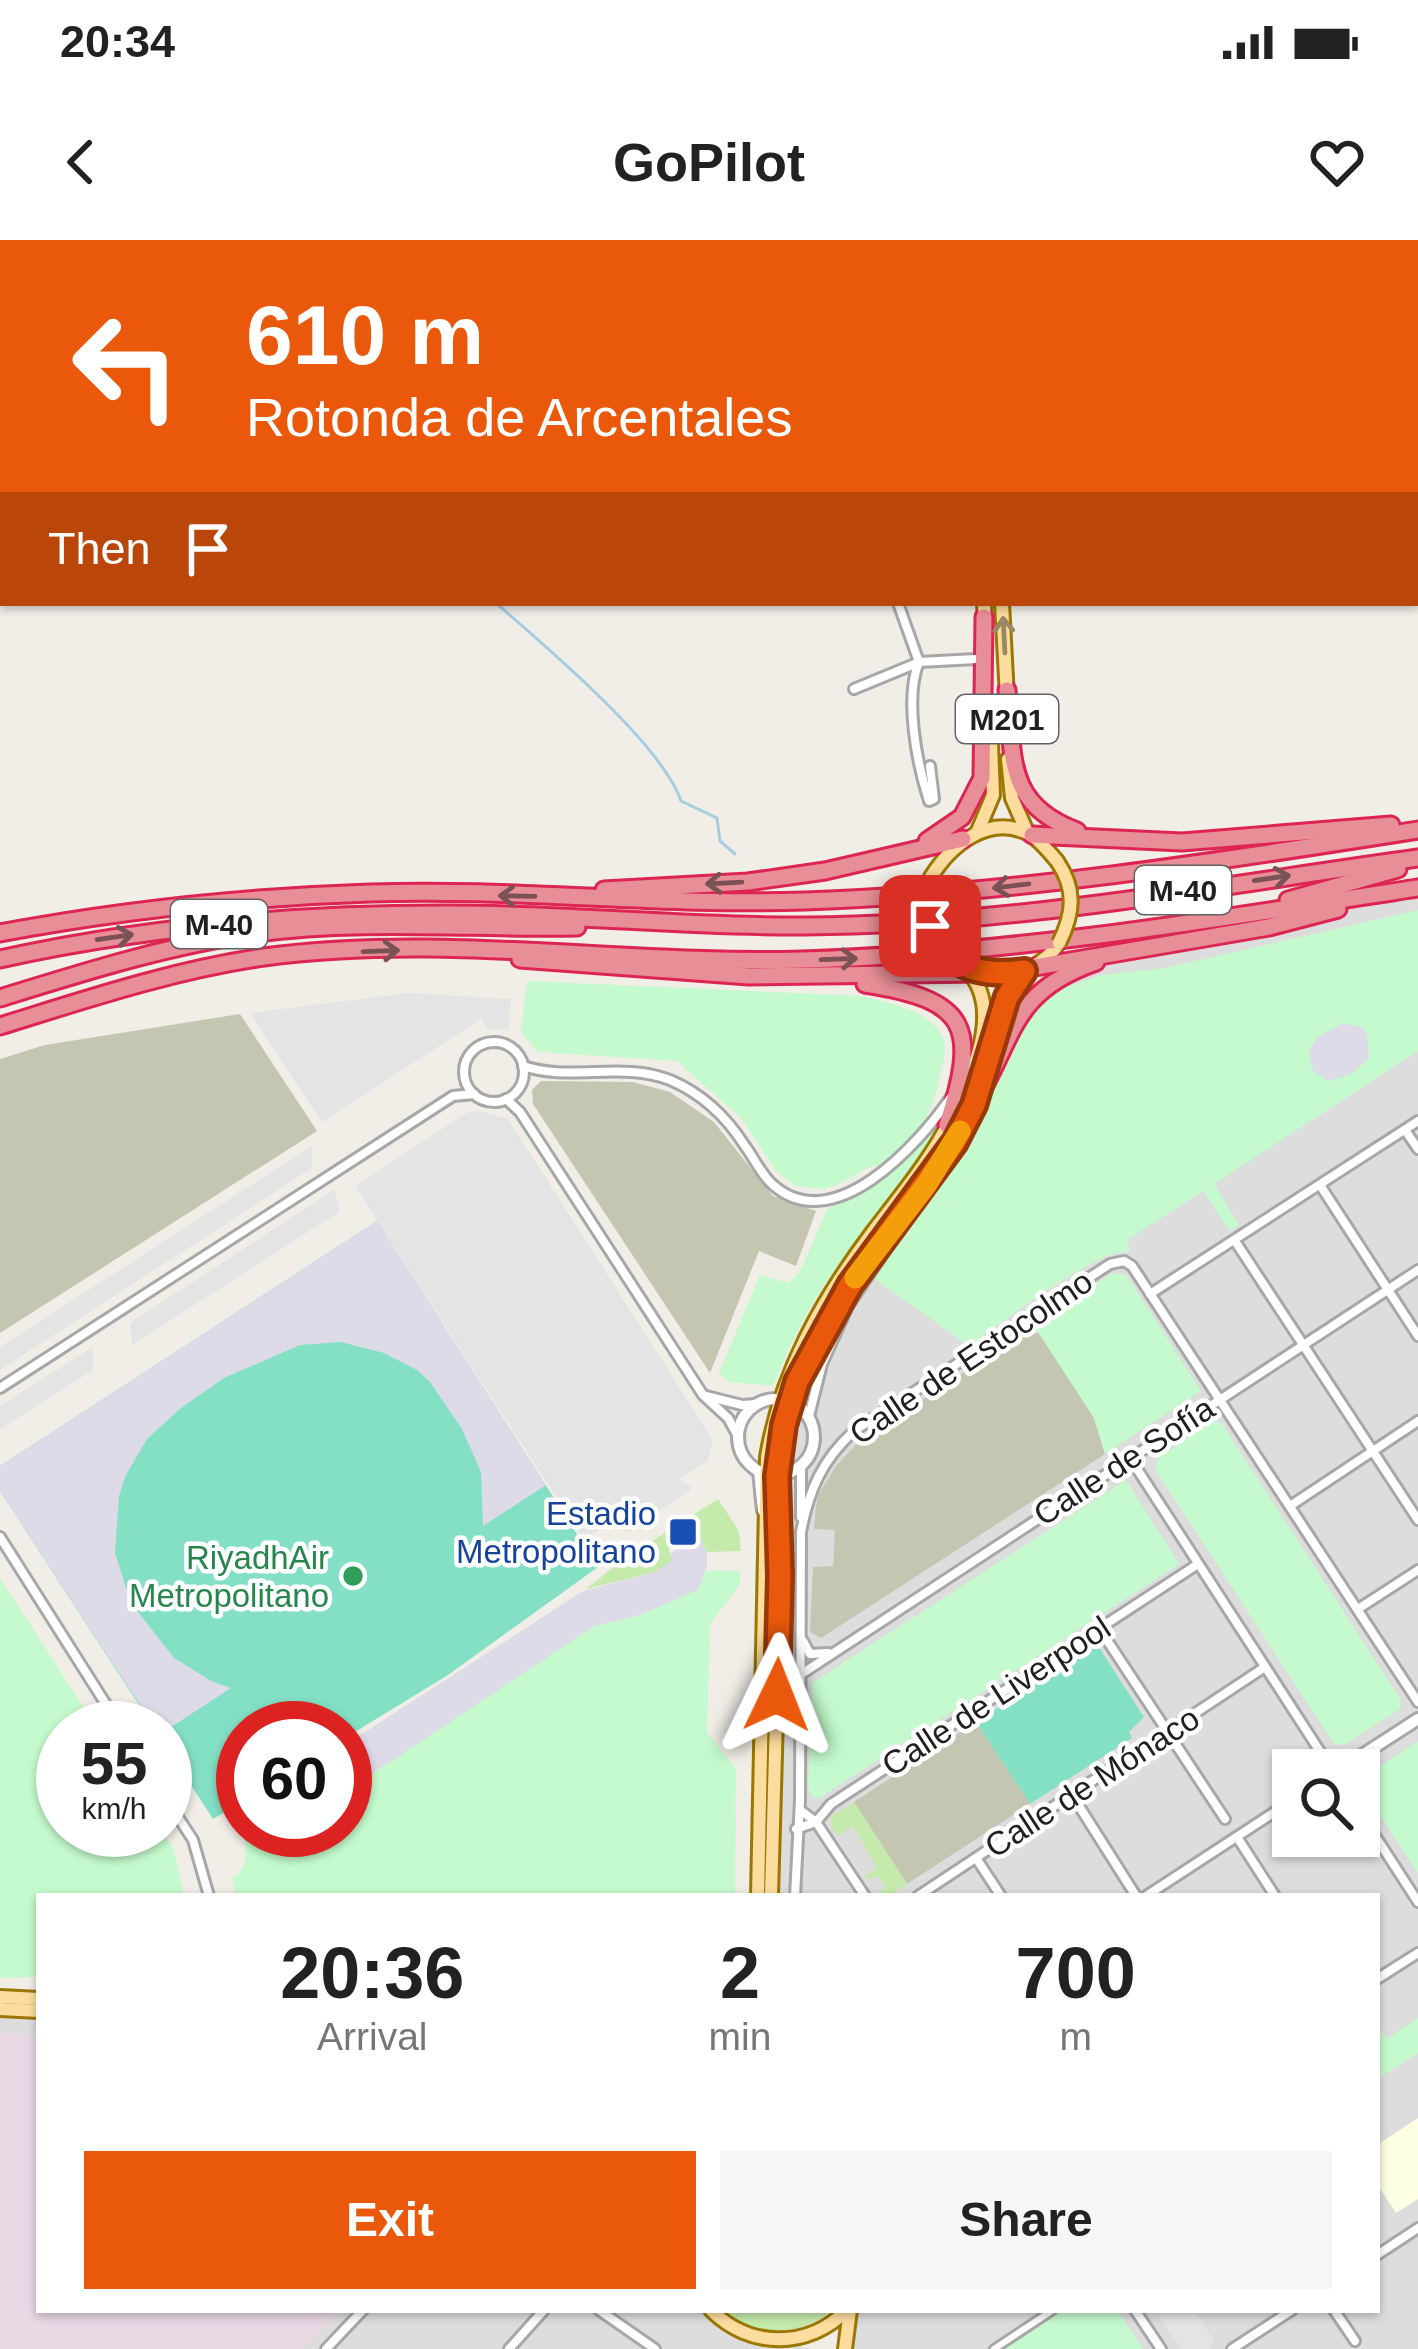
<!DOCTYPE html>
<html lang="en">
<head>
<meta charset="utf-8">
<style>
  :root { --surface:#fff; --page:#f6f6f6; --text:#222; --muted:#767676; --accent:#ea580c }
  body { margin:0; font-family:Arial,sans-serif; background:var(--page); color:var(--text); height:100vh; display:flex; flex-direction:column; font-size:45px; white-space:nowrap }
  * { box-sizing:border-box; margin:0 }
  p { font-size:39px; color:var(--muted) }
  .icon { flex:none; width:66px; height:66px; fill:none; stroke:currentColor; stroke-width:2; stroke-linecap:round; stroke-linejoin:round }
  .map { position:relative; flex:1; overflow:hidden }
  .sheet { position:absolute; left:36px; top:1653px; width:1344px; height:420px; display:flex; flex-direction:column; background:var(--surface); border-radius:0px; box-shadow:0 3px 9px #0004 }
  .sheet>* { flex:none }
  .guide { position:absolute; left:0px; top:0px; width:1419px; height:366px; box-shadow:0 3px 9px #0004; background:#ea580c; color:#fff; overflow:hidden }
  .tools { position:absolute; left:1272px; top:1509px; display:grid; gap:24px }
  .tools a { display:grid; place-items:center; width:108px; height:108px; border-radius:0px; background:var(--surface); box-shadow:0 3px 9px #0004; font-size:60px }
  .speed { position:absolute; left:36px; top:1461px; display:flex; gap:24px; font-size:60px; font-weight:700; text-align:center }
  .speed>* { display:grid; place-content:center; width:156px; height:156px; border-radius:50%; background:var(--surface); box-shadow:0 3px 9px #0004; line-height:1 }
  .speed small { font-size:30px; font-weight:400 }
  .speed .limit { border:18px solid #d22; background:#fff; color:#111 }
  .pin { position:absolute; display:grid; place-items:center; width:102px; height:102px; color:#fff; margin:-51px; border-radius:24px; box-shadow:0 6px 18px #0006 }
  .me { position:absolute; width:132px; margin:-66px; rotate:2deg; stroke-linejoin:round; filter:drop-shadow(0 0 9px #0008) }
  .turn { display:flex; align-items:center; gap:42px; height:252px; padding:0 48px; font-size:54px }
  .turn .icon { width:156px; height:156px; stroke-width:2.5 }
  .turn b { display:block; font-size:84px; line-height:102px }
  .then { display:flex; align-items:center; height:114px; padding:0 48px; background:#0003; gap:24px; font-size:45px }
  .eta { display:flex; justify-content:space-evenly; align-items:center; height:204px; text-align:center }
  .eta b { font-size:72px; font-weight:700; line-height:84px }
  .action { display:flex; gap:24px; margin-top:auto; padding:24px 48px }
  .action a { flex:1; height:138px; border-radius:0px; background:var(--accent); color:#fff; font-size:48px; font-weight:700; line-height:138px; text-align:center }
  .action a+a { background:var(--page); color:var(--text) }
  .status { display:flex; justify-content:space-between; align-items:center; height:84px; padding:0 60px; background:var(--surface); direction:ltr }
  .status svg { height:33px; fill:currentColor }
  header { display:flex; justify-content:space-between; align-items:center; height:156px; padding:0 48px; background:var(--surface); font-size:54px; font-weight:700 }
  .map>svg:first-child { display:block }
  .residential { fill:#dedddd; fill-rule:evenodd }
  .industrial { fill:#ead8e5 }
  .education { fill:#fcffe1 }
  .construction { fill:#c4c6b2 }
  .grass { fill:#c5ebac }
  .park { fill:#c4facd }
  .pitch { fill:#84e0c5 }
  .parking { fill:#e4e4e4 }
  .plaza { fill:#dcdbe7 }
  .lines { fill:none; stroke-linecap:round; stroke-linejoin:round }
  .stream { stroke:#a7cddf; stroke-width:3 }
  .pedestrian-casing { stroke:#a7a7a7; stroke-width:12 }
  .minor-casing { stroke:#a7a7a7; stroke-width:14 }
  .tertiary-casing { stroke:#a7a7a7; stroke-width:16 }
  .primary-casing { stroke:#9c7700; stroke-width:18 }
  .motorway-casing { stroke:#dd2553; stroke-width:21 }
  .pedestrian { stroke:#fff; stroke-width:6 }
  .minor { stroke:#fff; stroke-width:8 }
  .tertiary { stroke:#fff; stroke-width:10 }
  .primary { stroke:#fddd9f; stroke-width:12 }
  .motorway { stroke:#e88e96; stroke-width:15 }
  .primary-bridge-casing { stroke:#9c7700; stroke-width:18; stroke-linecap:butt }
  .primary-bridge { stroke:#fddd9f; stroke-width:12 }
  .oneway { stroke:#9a8866 }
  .oneway2 { stroke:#7a5255 }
  .route-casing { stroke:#983908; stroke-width:30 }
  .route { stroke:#ea580c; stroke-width:21 }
  .slow { stroke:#f59e0b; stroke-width:21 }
  .transit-dot { fill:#1a4fb4; stroke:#fff; stroke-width:4.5 }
  .leisure-dot { fill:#2e9e5b; stroke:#fff; stroke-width:4.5 }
  .labels { text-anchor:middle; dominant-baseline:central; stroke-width:9; stroke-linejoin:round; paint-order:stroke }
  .shield { fill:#fff; stroke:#636363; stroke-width:3 }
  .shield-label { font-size:30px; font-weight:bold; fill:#202020 }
  .street-label { font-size:33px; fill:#202020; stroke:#fff }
  .transit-label { font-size:33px; fill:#164399; stroke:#fff; text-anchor:end }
  .leisure-label { font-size:33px; fill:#27864d; stroke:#fff; text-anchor:end }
</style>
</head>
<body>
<div class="status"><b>20:34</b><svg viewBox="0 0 49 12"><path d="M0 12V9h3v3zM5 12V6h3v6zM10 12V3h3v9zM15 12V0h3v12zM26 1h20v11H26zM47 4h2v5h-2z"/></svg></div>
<header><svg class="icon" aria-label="back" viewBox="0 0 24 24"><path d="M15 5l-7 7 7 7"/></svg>GoPilot<svg class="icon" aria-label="heart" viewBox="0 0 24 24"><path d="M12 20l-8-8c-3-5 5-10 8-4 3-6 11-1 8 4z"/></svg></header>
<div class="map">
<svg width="1418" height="2109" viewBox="0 0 1418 2109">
  <rect width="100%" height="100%" fill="#f1eee7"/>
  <g class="residential">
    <path d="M1418,648v1461h-574l6,-39h527v-414h-606l6,-420 20,-94 130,-198 102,-183 63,-37 60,-14 93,-38zM1293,1530h66v66h-66z"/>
    <polygon points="0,1769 39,1771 39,2070 711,2070 718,2077 779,2102 813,2109 0,2109"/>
  </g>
  <polygon class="industrial" points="0,1794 39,1795 39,2070 340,2070 302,2109 0,2109"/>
  <polygon class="education" points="1418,1878 1418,1959 1396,1973 1377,1944 1377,1905"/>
  <g class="construction">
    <polygon points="240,774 317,891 0,1093 0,819 45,805"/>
    <polygon points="541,841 633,842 670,852 714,882 773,956 816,971 796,1026 759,1011 710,1133 533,864 532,850"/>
    <polygon points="1027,1091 1041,1094 1094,1178 1105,1214 821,1398 810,1392 813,1327 833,1326 835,1290 814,1289 816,1268 818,1255 836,1226 860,1200"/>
    <polygon points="976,1482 1030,1564 907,1644 854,1562"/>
  </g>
  <g class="grass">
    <polygon points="718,1259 739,1291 741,1311 707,1312 696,1291 668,1309 674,1320 656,1332 586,1349 624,1319"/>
    <polygon points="854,1562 907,1644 890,1656 877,1655 885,1647 877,1635 867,1640 865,1636 877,1628 853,1586 838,1596 830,1585 832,1576"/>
    <path d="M725,2070h107c-30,27 -77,30 -107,0z"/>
  </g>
  <g class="park">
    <path d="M1418,670v141l-204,133 25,41 -9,6 -27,-40 -76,49 3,12c-32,-5 -131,73 -161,94l-97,-69 91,-127 64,-137 22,-20 53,-18 63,-7z"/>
    <path d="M527,741l335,15c25,7 61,12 77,35 9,12 6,23 3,36 -10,50 -22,70 -63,101l-5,-3 -39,21 -12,3 -28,-3 -19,-15 -34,-52 -65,-58 -139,-9 -17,-20z"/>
    <path d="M932,887l4,3c-31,55 -75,102 -111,154 -22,32 -37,67 -52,102l-44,-4 -10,-9 41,-98 28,8 11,-10 29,-65c45,-18 76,-41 104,-81z"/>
    <polygon points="1112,1033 1126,1035 1201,1151 1105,1214 1094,1178 1034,1086"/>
    <polygon points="1214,1181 1222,1184 1401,1460 1400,1469 1344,1505 1334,1504 1155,1229 1158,1218"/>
    <polygon points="1126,1240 1179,1324 819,1558 812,1557 808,1547 812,1443"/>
    <path d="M706,1331h34v13l-30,40 -3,108 29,37 -1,127h-499l-4,-18c22,-11 12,-40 7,-59l4,-5v16h26l5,4 6,-4h65v-38l249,-166 46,-11 57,-25z"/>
    <polygon points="0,1338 97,1488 63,1488 63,1590 162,1590 174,1610 184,1656 39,1656 39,1737 0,1738"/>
    <polygon points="1418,1501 1418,1633 1362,1548 1363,1538"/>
    <polygon points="1418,1778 1418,1813 1377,1839 1377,1785 1387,1799"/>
    <polygon points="1058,2070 1117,2070 1143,2109 998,2109"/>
  </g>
  <g class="pitch">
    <polygon points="377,981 598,1327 448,1435 345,1498 345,1488 243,1488 243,1561 213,1579 165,1505 165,1488 154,1488 0,1251 0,1226"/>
    <polygon points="1090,1408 1100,1409 1144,1477 1129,1492 1132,1498 1030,1564 976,1482"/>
  </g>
  <g class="parking">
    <polygon points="408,753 511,759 509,789 488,789 481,779 322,882 250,773"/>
    <polygon points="479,871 508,879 713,1200 708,1221 678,1239 691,1247 689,1251 627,1292 609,1283 584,1300 355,946 468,872"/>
    <polygon points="312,906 312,928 0,1130 0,1107"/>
    <polygon points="335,949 339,972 132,1105 130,1083"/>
    <polygon points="93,1107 93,1130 0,1189 0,1166"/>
    <polygon points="1155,2070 1194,2070 1215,2102 1210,2106 1211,2109 1181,2109"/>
  </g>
  <g class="plaza">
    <polygon points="1343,783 1361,787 1367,794 1369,818 1351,834 1329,841 1312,830 1309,810 1318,797"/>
    <polygon points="377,981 546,1245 483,1286 481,1232 462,1189 430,1142 417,1130 384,1113 341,1102 300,1105 224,1138 181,1168 147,1199 126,1235 119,1256 115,1313 131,1363 174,1418 213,1442 231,1448 165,1491 165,1488 155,1488 0,1251 0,1226"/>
    <polygon points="699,1294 707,1312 707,1327 698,1350 640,1375 594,1386 345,1552 345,1505 583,1351 656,1332 673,1320 670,1314"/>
  </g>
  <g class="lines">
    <g class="stream">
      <polyline points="52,0 56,3"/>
      <path d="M496,363c48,42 166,141 185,198l36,17 3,23 15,13"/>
    </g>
    <defs>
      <polyline id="pedestrian" points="994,2109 1053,2070"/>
      <g id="minor">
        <polyline points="434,0 435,3"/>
        <polyline points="916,0 917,3"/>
        <polyline points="485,3 487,0"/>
        <polyline points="898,363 919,422 976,419"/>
        <path d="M919,422c-15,36 -2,102 10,139l5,-2 -4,-33"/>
        <polyline points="854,449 917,423"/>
        <circle cx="494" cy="832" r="30"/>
        <path d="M523,826c47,16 99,-5 147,14 33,14 56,36 75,66 9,12 16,28 27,38 61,56 147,-40 179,-87"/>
        <polyline points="506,859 520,872 703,1155 728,1178 738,1196"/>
        <polyline points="1405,890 1418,909"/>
        <polyline points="1320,945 1418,1096"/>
        <polyline points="1235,1001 1418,1280"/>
        <polyline points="1150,1054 1418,881"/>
        <polyline points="0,1148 453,856 474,854"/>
        <polyline points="706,1156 742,1165 757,1164"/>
        <polyline points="809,1176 822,1124 848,1066 915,966"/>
        <polyline points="1130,1218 1332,1530"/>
        <polyline points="801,1227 801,1277"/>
        <polyline points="758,1231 762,1271"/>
        <polyline points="1290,1266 1418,1181"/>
        <path d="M801,1292c8,-42 21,-72 53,-101l256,-167 14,-3 8,5 286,436"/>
        <polyline points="0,1297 121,1488"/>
        <polyline points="1358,1369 1418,1330"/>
        <polyline points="1099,1388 1225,1579"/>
        <polyline points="803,1401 810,1414 828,1413"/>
        <polyline points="800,1435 1418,1030"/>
        <polyline points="1072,1555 1136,1656"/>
        <polyline points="165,1557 193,1600 209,1656"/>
        <polyline points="800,1570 816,1582 865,1656"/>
        <polyline points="1359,1571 1418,1662"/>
        <polyline points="796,1589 816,1582 831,1564 1198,1324"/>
        <polyline points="1237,1597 1275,1656"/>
        <polyline points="976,1618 1001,1656"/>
        <polyline points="795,1656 800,1560 801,1292"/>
        <polyline points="918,1656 1265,1427"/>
        <polyline points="1146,1656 1293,1560"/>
        <polyline points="1377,1739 1418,1713"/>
        <polyline points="1377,2015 1418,1988"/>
        <polyline points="599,2070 655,2109"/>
        <polyline points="1135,2070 1161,2109"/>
        <polyline points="1334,2070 1355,2101"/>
        <polyline points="326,2109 363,2070"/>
        <polyline points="509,2109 544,2070"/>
        <polyline points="1232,2109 1292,2070"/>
      </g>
      <g id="tertiary">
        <circle cx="776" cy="1197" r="38"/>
        <polyline points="1339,1530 1418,1479"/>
      </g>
      <g id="primary">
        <polyline points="966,0 966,3"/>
        <polyline points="985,0 985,3"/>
        <polyline points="984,363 985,386"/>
        <polyline points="1002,363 1007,457"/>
        <polyline points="1008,519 1012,558 1027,592"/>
        <polyline points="977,593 993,555 990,478"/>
        <path d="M931,637c19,-31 58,-64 98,-43 10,5 20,18 28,27"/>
        <path d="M948,716c34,27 85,25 111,-13"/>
        <polyline points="981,841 1007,757 1024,732"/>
        <path d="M959,860c19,-39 42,-95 7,-131"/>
        <path d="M758,1656l9,-439c14,-84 54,-156 105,-224 28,-37 58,-72 79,-114"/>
        <polyline points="771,1656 780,1336 777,1236 784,1185 797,1142 851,1045 942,922 975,860"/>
        <polyline points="0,1757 39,1759"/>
        <polyline points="0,1769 39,1771"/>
        <path d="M711,2070c39,39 97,39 136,0"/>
        <polyline points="845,2109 850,2070"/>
      </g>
      <g id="motorway">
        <path d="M1007,450c7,66 -3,114 70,141"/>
        <polyline points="1032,595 1182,602 1391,585"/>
        <polyline points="927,601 962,577 982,538 984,377"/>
        <polyline points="604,650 748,642 825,631 963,599"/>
        <polyline points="1288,660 1398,629"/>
        <path d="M0,693c122,-23 246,-36 370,-40 145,-5 290,13 435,8 206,-7 410,-39 613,-71"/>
        <path d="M0,719c145,-32 293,-45 442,-45 121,-1 242,13 363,12 205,-1 410,-40 613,-68"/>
        <polyline points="520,719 749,736 984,733"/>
        <polyline points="1035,727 1269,687 1338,669"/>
        <path d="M865,744c105,16 113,44 82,141"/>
        <path d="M0,758c84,-26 169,-53 257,-65 106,-14 214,-4 320,-6"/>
        <path d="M0,786c87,-27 174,-56 264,-69 179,-24 359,8 538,3 207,-6 410,-40 615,-72"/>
        <path d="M974,865c41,-68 36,-113 122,-143"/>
      </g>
    </defs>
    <use href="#pedestrian" class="pedestrian-casing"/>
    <use href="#minor" class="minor-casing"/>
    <use href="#tertiary" class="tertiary-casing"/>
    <use href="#primary" class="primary-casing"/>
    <use href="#motorway" class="motorway-casing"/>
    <use href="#pedestrian" class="pedestrian"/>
    <use href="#minor" class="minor"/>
    <use href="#tertiary" class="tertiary"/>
    <use href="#primary" class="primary"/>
    <use href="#motorway" class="motorway"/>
    <defs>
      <g id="primary-bridge">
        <path d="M1057,621c19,28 17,52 2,82"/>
        <path d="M931,637c-7,31 -3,54 17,79"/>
      </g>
    </defs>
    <use href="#primary-bridge" class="primary-bridge-casing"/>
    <use href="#primary-bridge" class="primary-bridge"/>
  </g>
  <defs><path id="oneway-shaft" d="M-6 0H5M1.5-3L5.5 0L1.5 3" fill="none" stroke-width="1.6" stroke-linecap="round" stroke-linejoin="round" transform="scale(3)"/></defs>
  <use class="oneway" href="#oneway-shaft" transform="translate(1004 395) rotate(-93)"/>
  <g class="oneway2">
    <use href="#oneway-shaft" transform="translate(1272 638) rotate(-8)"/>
    <use href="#oneway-shaft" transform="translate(724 643) rotate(177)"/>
    <use href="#oneway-shaft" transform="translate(1011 646) rotate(173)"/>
    <use href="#oneway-shaft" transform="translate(517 656) rotate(-179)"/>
    <use href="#oneway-shaft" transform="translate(115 697) rotate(-8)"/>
    <use href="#oneway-shaft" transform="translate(381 711) rotate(-2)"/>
    <use href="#oneway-shaft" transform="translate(839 719) rotate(-2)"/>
  </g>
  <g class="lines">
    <defs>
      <path id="route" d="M777,1455l3,-119 -3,-100 7,-51 13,-43 53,-97 105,-143 19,-37 33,-108 17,-26c-43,6 -77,-3 -94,-45"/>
    </defs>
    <use href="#route" class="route-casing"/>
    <use href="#route" class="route"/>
    <polyline class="slow" points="855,1038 927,944 960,891"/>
  </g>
  <rect class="transit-dot" x="668" y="1277" width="30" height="30" rx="6"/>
  <circle class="leisure-dot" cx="353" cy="1336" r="12"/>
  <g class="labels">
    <g class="shield">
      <rect x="956" y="455" width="102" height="48" rx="9"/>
      <rect x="1135" y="626" width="96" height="48" rx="9"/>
      <rect x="171" y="660" width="96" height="48" rx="9"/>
    </g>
    <g class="shield-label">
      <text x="1007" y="479">M201</text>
      <text x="1183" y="650">M-40</text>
      <text x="219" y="684">M-40</text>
    </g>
    <g class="street-label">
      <text transform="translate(971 1117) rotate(-34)">Calle de Estocolmo</text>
      <text transform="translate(1124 1221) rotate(-33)">Calle de Sofía</text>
      <text transform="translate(996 1456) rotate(-33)">Calle de Liverpool</text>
      <text transform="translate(1092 1542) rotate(-33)">Calle de Mónaco</text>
    </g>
    <g class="transit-label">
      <text x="656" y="1273">Estadio<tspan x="656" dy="38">Metropolitano</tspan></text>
    </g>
    <g class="leisure-label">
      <text x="329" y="1317">RiyadhAir<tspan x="329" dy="38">Metropolitano</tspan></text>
    </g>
  </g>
</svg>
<div class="tools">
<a><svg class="icon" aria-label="search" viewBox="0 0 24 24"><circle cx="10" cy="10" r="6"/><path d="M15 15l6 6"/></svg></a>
</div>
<div class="speed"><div>55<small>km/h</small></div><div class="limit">60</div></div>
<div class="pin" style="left:930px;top:686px;background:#d93025"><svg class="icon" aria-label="arrive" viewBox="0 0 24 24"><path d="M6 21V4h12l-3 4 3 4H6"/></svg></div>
<svg class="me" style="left:777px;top:1455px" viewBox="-20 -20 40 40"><path d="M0-17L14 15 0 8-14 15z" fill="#ea580c" stroke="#fff" stroke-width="4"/></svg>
<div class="guide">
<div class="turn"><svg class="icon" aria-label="left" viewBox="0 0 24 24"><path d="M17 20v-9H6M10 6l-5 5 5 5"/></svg><div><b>610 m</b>Rotonda de Arcentales</div></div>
<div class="then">Then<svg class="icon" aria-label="arrive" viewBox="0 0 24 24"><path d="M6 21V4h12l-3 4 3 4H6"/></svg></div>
</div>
<section class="sheet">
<div class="eta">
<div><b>20:36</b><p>Arrival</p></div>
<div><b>2</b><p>min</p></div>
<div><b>700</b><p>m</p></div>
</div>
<div class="action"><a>Exit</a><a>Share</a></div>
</section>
</div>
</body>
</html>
